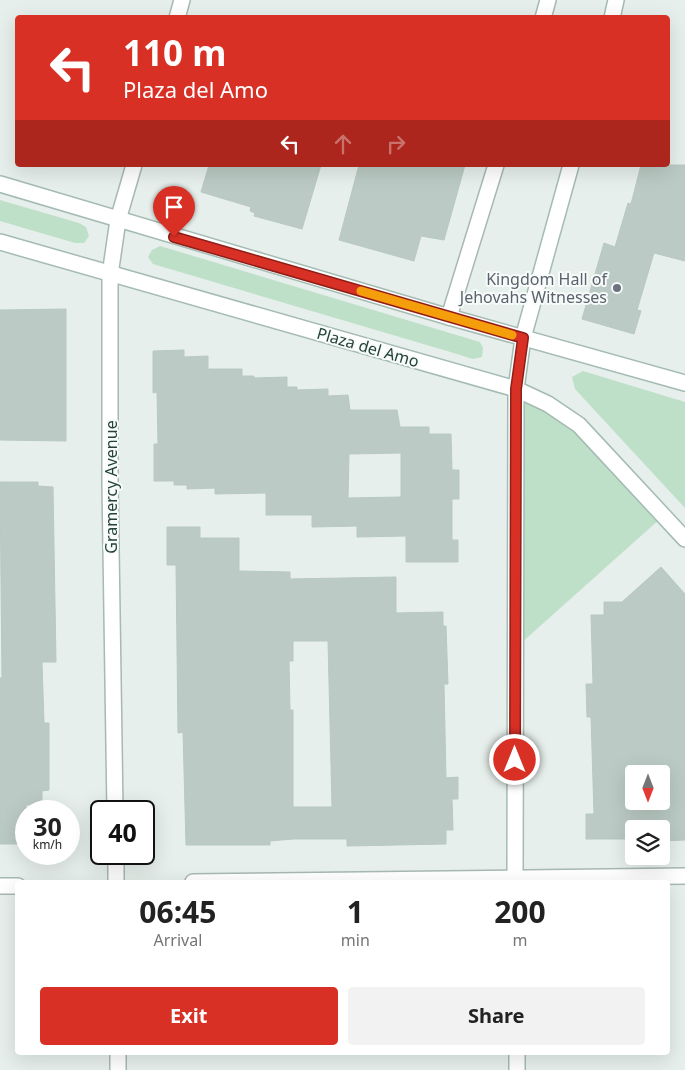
<!DOCTYPE html>
<html lang="en">
<head>
<meta charset="utf-8">
<style>
  :root { --surface:#fff; --page:#f2f2f2; --text:#222; --muted:#767676; --accent:#d93025 }
  body { margin:0; font-family:"Noto Sans",sans-serif; background:var(--page); color:var(--text); height:100vh; display:flex; flex-direction:column; font-size:19px; white-space:nowrap }
  * { box-sizing:border-box; margin:0 }
  p { font-size:16px; color:var(--muted) }
  .icon { flex:none; width:28px; height:28px; fill:none; stroke:currentColor; stroke-width:2; stroke-linecap:round; stroke-linejoin:round }
  .map { position:relative; flex:1; overflow:hidden }
  .side { position:absolute; left:15px; top:880px; width:655px; height:175px; display:flex; flex-direction:column; background:var(--surface); border-radius:5px; box-shadow:0 5px 20px #0002 }
  .side>* { flex:none }
  .guide { position:absolute; left:15px; top:15px; width:655px; height:152px; border-radius:5px; box-shadow:0 5px 20px #0002; background:#d93025; color:#fff; overflow:hidden }
  .needle { width:32px; rotate:180deg }
  .fabs { position:absolute; left:625px; top:765px; display:grid; gap:10px }
  .fabs a { display:grid; place-items:center; width:45px; height:45px; border-radius:5px; background:var(--surface); box-shadow:0 5px 20px #0002; font-size:25px }
  .speed { position:absolute; left:15px; top:800px; display:flex; gap:10px; font-size:25px; font-weight:700; text-align:center }
  .speed>* { display:grid; place-content:center; width:65px; height:65px; border-radius:50%; background:var(--surface); box-shadow:0 5px 20px #0002; line-height:1 }
  .speed small { font-size:12px; font-weight:400 }
  .speed .limit { border:2px solid #111; border-radius:8px; background:#fff; color:#111 }
  .pin { position:absolute; display:grid; place-items:center; width:42px; height:42px; color:#fff; margin:-51px -21px; border-radius:50% 50% 50% 0; rotate:-45deg; box-shadow:0 0 5px #0007 }
  .pin .icon { rotate:45deg }
  .me { position:absolute; width:55px; margin:-28px; rotate:0deg; stroke-linejoin:round; filter:drop-shadow(0 0 4px #0008) }
  .turn { display:flex; align-items:center; gap:18px; height:105px; padding:0 25px; font-size:22px }
  .turn .icon { width:65px; height:65px; stroke-width:2.5 }
  .turn b { display:block; font-size:35px; line-height:42px }
  .lanes { display:flex; align-items:center; height:48px; padding:0 25px; background:#0003; justify-content:center; gap:25px; direction:ltr }
  .lanes .off { opacity:.35 }
  .eta { display:flex; justify-content:space-evenly; align-items:center; height:85px; text-align:center }
  .eta b { font-size:30px; font-weight:700; line-height:35px }
  .cta { display:flex; gap:10px; margin-top:auto; padding:10px 25px }
  .cta a { flex:1; height:58px; border-radius:5px; background:var(--accent); color:#fff; font-size:20px; font-weight:700; line-height:58px; text-align:center }
  .cta a+a { background:var(--page); color:var(--text) }
  .map>svg:first-child { display:block }
  .green { fill:#bfe0c8 }
  .building { fill:#bbcac4; stroke:#b8c9c2; fill-rule:evenodd }
  .lines { fill:none; stroke-linecap:round; stroke-linejoin:round }
  .street-casing { stroke:#a8b8b2; stroke-width:18 }
  .secondary-casing { stroke:#a4bbb3; stroke-width:18 }
  .street { stroke:#fff; stroke-width:15 }
  .secondary { stroke:#fff; stroke-width:15 }
  .route-casing { stroke:#8d1f18; stroke-width:12 }
  .route { stroke:#d93025; stroke-width:9 }
  .slow { stroke:#f59e0b; stroke-width:9 }
  .worship-dot { fill:#6b7280; stroke:#f7fbf9; stroke-width:2 }
  .labels { text-anchor:middle; dominant-baseline:central; stroke-width:4; stroke-linejoin:round; paint-order:stroke }
  .worship-label { font-size:16px; fill:#5b616d; stroke:#f7fbf9; text-anchor:end }
  .street-label { font-size:16px; fill:#24423a; stroke:#f7fbf9 }
</style>
</head>
<body>
<div class="map">
<svg width="685" height="1070" viewBox="0 0 685 1070">
  <rect width="100%" height="100%" fill="#e6efeb"/>
  <g class="green">
    <polygon points="0,200 79,223 86,227 89,236 84,243 75,243 0,221"/>
    <polygon points="160,246 480,342 483,348 482,357 473,359 447,351 153,264 148,257 152,250"/>
    <polygon points="583,371 685,402 685,508 575,389 572,377"/>
    <polygon points="520,394 575,427 661,518 520,644"/>
  </g>
  <g class="building">
    <polygon points="209,165 321,165 302,229 254,216 255,213 250,211 251,207 201,192"/>
    <polygon points="359,165 465,165 444,240 421,236 414,261 339,240"/>
    <polygon points="641,165 685,165 685,261 654,253 637,310 641,311 634,334 582,319 604,243 615,247 628,203 631,204"/>
    <polygon points="66,309 66,441 0,440 0,310"/>
    <path d="M184,350v7l24,-1v13h34v7h12v2l33,-1v10h10v3l31,-1v7l20,-1 2,15h47l3,17h29v7h22l1,36h7v29h-7v41h6v22h-52v-26l-49,1v-11l-45,1v-12h-46v-22l-51,1v-6l-28,1v-4h-13v-4h-20v-37h4l-1,-52 -4,1v-42zM401,453v44l-53,1 1,-44z"/>
    <polygon points="0,482 38,482 38,486 53,487 56,662 42,662 44,723 49,723 49,790 42,791 42,804 26,805 26,844 0,844 0,678 2,678"/>
    <path d="M167,527h33v11h39v33l51,1v7l106,-2v36l47,-1v14h3l2,58h-4l2,94 12,-1v22h-6l1,31h-7v14l-99,2v-7h-54l-23,2v4h-84l-3,-113 -5,1 -2,-168h-9zM293,641h35l4,166h-39v-97h-3l-1,-49h4z"/>
    <path d="M661,567l24,27v246l-24,1v-12h-27v10h-48v-25h8l-3,-97h-4l-1,-33h7l-2,-69h13v-13h18zM634,774h27v27h-27z"/>
  </g>
  <g class="lines">
    <defs>
      <g id="street">
        <polyline points="177,18 182,0"/>
        <polyline points="543,18 548,0"/>
        <polyline points="449,317 496,165"/>
        <polyline points="115,811 110,482 110,275 118,220 134,165"/>
        <polyline points="116,854 116,882"/>
        <polyline points="193,882 685,876"/>
        <polyline points="0,886 18,886"/>
        <polyline points="118,1052 118,1070"/>
      </g>
      <g id="secondary">
        <polyline points="612,18 616,0"/>
        <polyline points="0,184 449,317 685,383"/>
        <polyline points="0,242 516,389 548,404 579,425 685,539"/>
        <polyline points="515,882 516,389 523,338 571,165"/>
        <polyline points="517,1052 517,1070"/>
      </g>
    </defs>
    <use href="#street" class="street-casing"/>
    <use href="#secondary" class="secondary-casing"/>
    <use href="#street" class="street"/>
    <use href="#secondary" class="secondary"/>
  </g>
  <g class="lines">
    <defs>
      <polyline id="route" points="174,237 523,338 516,389 515,760"/>
    </defs>
    <use href="#route" class="route-casing"/>
    <use href="#route" class="route"/>
    <polyline class="slow" points="361,291 512,335"/>
  </g>
  <circle class="worship-dot" cx="617" cy="288" r="5"/>
  <g class="labels">
    <g class="worship-label">
      <text x="607" y="279">Kingdom Hall of<tspan x="607" dy="18">Jehovahs Witnesses</tspan></text>
    </g>
    <g class="street-label">
      <text transform="translate(368 347) rotate(16)">Plaza del Amo</text>
      <text transform="translate(111 487) rotate(-90)">Gramercy Avenue</text>
    </g>
  </g>
</svg>
<div class="fabs">
<a><svg class="needle" viewBox="-14 -14 28 28"><path d="M0-13l5 13h-10z" fill="#e53935"/><path d="M0 13l5-13h-10z" fill="#767676"/></svg></a>
<a><svg class="icon" aria-label="layers" viewBox="0 0 24 24"><path d="M12 4l9 5-9 5-9-5zM3 14l9 5 9-5"/></svg></a>
</div>
<div class="speed"><div>30<small>km/h</small></div><div class="limit">40</div></div>
<div class="pin" style="left:174px;top:237px;background:#d93025"><svg class="icon" aria-label="arrive" viewBox="0 0 24 24"><path d="M6 21V4h12l-3 4 3 4H6"/></svg></div>
<svg class="me" style="left:515px;top:760px" viewBox="-20 -20 40 40"><circle r="17" fill="#d93025" stroke="#fff" stroke-width="3"/><path d="M0-11L8 9 0 5-8 9z" fill="#fff"/></svg>
<div class="guide">
<div class="turn"><svg class="icon" aria-label="left" viewBox="0 0 24 24"><path d="M17 20v-9H6M10 6l-5 5 5 5"/></svg><div><b>110 m</b>Plaza del Amo</div></div>
<div class="lanes"><svg class="icon" aria-label="left" viewBox="0 0 24 24"><path d="M17 20v-9H6M10 6l-5 5 5 5"/></svg><svg class="icon off" aria-label="ahead" viewBox="0 0 24 24"><path d="M12 20V5M6 11l6-6 6 6"/></svg><svg class="icon off" aria-label="right" viewBox="0 0 24 24"><path d="M7 20v-9h11M14 6l5 5-5 5"/></svg></div>
</div>
<section class="side">
<div class="eta">
<div><b>06:45</b><p>Arrival</p></div>
<div><b>1</b><p>min</p></div>
<div><b>200</b><p>m</p></div>
</div>
<div class="cta"><a>Exit</a><a>Share</a></div>
</section>
</div>
</body>
</html>
